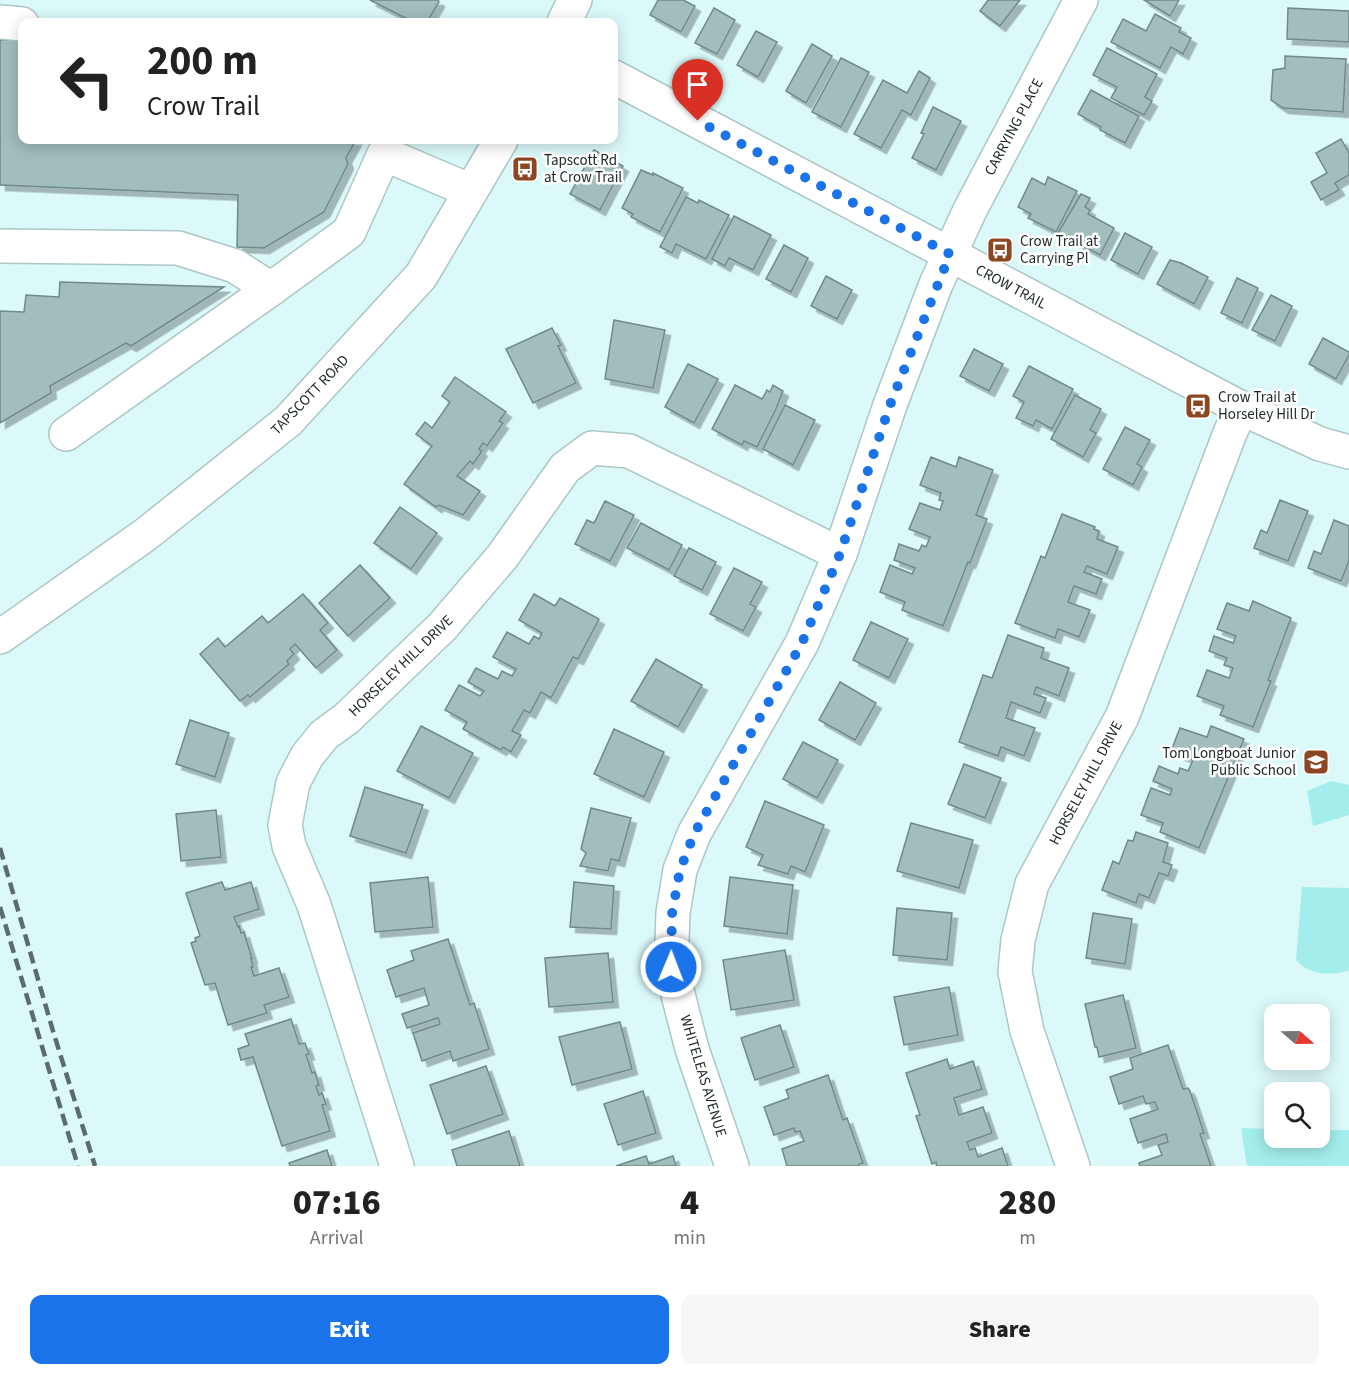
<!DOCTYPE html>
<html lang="en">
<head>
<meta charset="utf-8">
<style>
  :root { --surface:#fff; --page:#f6f6f6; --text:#222; --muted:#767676; --accent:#1a73e8 }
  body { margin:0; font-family:"Source Sans 3",sans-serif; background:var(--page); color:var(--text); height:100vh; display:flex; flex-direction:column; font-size:22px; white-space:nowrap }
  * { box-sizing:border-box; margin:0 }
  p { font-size:20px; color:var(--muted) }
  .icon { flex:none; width:33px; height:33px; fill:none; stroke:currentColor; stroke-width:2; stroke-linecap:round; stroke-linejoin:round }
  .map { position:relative; height:1166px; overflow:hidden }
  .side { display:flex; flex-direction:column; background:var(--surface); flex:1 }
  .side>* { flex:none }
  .guide { position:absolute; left:18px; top:18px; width:600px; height:126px; border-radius:12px; box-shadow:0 3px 15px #0003; background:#fff; color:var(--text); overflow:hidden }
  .needle { width:39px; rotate:110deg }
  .controls { position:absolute; left:1264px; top:1004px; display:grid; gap:12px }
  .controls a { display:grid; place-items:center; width:66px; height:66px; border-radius:12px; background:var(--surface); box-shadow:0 3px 15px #0003; font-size:30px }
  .pin { position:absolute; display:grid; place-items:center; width:51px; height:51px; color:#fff; margin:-62px -26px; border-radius:50% 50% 50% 0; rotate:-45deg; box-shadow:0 0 6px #0007 }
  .pin .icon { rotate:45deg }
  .me { position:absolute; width:66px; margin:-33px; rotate:1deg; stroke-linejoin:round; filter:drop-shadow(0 0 4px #0008) }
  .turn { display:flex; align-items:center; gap:21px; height:126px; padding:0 30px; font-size:27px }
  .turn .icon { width:78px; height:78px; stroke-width:2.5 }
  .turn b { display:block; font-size:42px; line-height:51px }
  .eta { display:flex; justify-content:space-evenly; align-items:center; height:102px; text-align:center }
  .eta b { font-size:36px; font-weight:800; line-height:42px }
  .button { display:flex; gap:12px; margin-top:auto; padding:12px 30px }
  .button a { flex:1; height:69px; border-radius:12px; background:var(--accent); color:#fff; font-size:24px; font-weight:800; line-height:69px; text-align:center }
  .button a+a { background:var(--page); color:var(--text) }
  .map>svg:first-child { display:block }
  .green { fill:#a3eeed }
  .building { fill:#a1bdbc; stroke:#6f8989; stroke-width:1.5; filter:url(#shadow) }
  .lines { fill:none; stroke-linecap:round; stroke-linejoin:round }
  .minor-casing { stroke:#abc7c6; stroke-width:36 }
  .minor { stroke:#fff; stroke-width:33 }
  .rail { stroke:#5b6c6b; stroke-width:4.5; stroke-dasharray:12 6; stroke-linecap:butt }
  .route { stroke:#1a73e8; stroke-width:10; stroke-dasharray:0 18 }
  .labels { text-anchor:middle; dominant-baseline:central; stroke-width:5; stroke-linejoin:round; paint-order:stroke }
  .street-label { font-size:15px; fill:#1c2726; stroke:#fff }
  .poi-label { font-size:15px; fill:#1c2726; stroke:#fff; text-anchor:start }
</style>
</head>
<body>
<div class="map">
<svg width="1349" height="1166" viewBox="0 0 1349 1166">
  <defs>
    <filter id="shadow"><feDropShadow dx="5.5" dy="5.5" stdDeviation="0" flood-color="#0004"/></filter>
  </defs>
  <rect width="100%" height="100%" fill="#dcf9f9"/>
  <g class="green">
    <polygon points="1331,781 1349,785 1349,815 1313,826 1307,791"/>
    <path d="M1302,887l47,1v82c-18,7 -40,5 -53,-10z"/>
    <polygon points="1241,1128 1275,1129 1275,1137 1320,1137 1320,1130 1349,1130 1349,1166 1247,1166"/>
  </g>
  <g class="building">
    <polygon points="370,0 438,0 439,2 427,22 413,22"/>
    <polygon points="658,0 683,0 695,6 681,32 650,15"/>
    <polygon points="988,0 1020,0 1000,26 980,11"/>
    <polygon points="1144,0 1179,0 1170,16"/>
    <polygon points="714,8 735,20 717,54 695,43"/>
    <polygon points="1288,8 1349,11 1349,42 1287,39"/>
    <polygon points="1155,14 1181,28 1179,32 1191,38 1183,54 1171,47 1160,68 1111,42 1123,19 1146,31"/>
    <polygon points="756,31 777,42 758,77 737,65"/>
    <polygon points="0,40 20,40 19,60 22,60 22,140 356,140 346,158 348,164 324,212 264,248 237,247 238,195 0,185"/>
    <polygon points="812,44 832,56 806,103 786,91"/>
    <polygon points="1107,48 1157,74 1145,97 1152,101 1144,115 1111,98 1117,87 1093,75"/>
    <polygon points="1285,56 1346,59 1343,112 1283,108 1271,100 1273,70 1285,68"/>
    <polygon points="841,58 869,72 841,127 812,112"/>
    <polygon points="919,71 930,78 911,115 902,110 881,148 854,134 883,80 907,93"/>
    <polygon points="1091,90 1139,116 1125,143 1100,130 1101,127 1078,114"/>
    <polygon points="933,107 961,121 936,170 912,158 924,134 921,133"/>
    <polygon points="1341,139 1349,153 1349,175 1335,183 1339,190 1321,200 1311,182 1327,173 1316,153"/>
    <polygon points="594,150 623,166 600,210 570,194"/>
    <polygon points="641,170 653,175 653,173 683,188 660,232 631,217 633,214 622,208"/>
    <polygon points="1048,177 1077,191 1056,232 1028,218 1031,214 1018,207 1032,178 1045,185"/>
    <polygon points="1081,194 1090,198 1085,207 1090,210 1088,214 1114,228 1100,255 1058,233"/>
    <polygon points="686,197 698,203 699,200 729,215 706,259 676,244 672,253 660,247"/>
    <polygon points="734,216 771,235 753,270 729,258 725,266 712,259"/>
    <polygon points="1125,233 1152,247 1138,274 1111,260"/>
    <polygon points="784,245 808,258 791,292 766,279"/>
    <polygon points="1170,260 1181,263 1208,277 1194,304 1157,284"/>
    <polygon points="826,276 852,290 837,319 811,306"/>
    <polygon points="1237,278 1258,288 1242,323 1221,313"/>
    <polygon points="60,282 224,287 131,346 126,343 50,386 51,393 0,423 0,311 24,312 26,295 59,297"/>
    <polygon points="1271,295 1292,306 1275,341 1252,330"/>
    <polygon points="614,320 665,330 653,388 605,379"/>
    <polygon points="552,328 561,345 558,346 576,383 533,403 506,349"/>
    <polygon points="1323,338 1349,352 1349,355 1336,379 1309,364"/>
    <polygon points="974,349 1003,364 989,391 960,376"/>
    <polygon points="688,364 718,379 694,423 665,407"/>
    <polygon points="1029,366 1073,389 1052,429 1036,420 1033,426 1016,418 1024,402 1013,396"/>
    <polygon points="455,377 506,412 499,421 503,423 487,446 483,443 479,449 482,451 473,464 470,461 457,476 480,491 463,515 439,505 436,507 404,484 432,446 416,434 425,422 432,428 450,402 442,396"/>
    <polygon points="735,385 762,399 767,390 770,392 773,385 783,391 776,409 757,447 744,441 742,445 712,429"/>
    <polygon points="1075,395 1101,409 1090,430 1096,433 1083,457 1051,439"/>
    <polygon points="785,405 815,420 793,465 763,449"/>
    <polygon points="1125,427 1150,440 1138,462 1137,464 1142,467 1133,485 1103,469"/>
    <polygon points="931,457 956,467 959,457 993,470 976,515 987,519 970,563 968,562 943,626 902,610 905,602 880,592 890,565 912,574 915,568 894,560 899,544 919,551 922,545 926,547 930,537 909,529 920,503 940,510 943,501 939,500 941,493 920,485"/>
    <polygon points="1280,500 1308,511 1288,561 1254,548 1261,530 1267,533"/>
    <polygon points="605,501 634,515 610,561 575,544 587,520 594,523"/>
    <polygon points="400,507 437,533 411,569 374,543"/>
    <polygon points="1062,514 1095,527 1094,529 1099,531 1097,539 1118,547 1107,574 1087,566 1084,572 1102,579 1096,594 1074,586 1068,602 1090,610 1079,637 1058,629 1055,638 1015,623 1041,556 1045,558"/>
    <polygon points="1334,520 1349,526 1349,561 1341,581 1308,568 1314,551 1321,554"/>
    <polygon points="641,523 682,545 669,570 627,548"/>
    <polygon points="689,548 716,562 702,590 674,576"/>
    <polygon points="360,565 390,598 348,636 319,603"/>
    <polygon points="734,568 762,582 750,604 756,607 743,631 710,614"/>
    <polygon points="303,594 328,623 320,630 337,650 316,668 295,644 290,649 294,654 287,661 289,664 250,697 248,695 240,701 200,654 218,638 225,647 262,616 268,623"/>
    <polygon points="534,594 555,606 560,598 599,619 578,659 573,657 551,698 541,692 530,713 524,710 512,731 521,735 511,752 503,747 501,750 463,729 467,722 445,710 459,685 480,696 484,691 468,682 476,668 498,679 502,671 512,676 516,669 493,657 507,632 529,644 534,636 539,639 542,633 519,620"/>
    <polygon points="1253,601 1291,618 1268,680 1271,681 1253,727 1220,715 1224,706 1197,696 1207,670 1229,678 1233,668 1224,665 1227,658 1209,651 1214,636 1233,643 1236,636 1217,629 1227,603 1249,611"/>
    <polygon points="871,622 908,639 889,678 853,660"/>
    <polygon points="1008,635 1044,648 1041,658 1069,668 1059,696 1036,687 1034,694 1046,698 1040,713 1011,702 1006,718 1035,728 1024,756 1001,747 998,756 959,742 983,675 992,678"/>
    <polygon points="656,659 702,685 678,727 631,701"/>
    <polygon points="840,682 876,703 855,740 819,720"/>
    <polygon points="190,720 229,733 215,777 176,764"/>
    <polygon points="421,726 473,753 449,798 397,771"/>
    <polygon points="1211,726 1244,739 1199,848 1160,832 1163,823 1141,815 1151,788 1170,795 1172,789 1153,781 1159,766 1178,774 1180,768 1188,771 1193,760 1171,751 1180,728 1207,737"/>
    <polygon points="614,729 664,752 644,797 594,774"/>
    <polygon points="803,742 838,760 817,798 783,779"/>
    <polygon points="964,764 1001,778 985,818 948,804"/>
    <polygon points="365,787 423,805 406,853 350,836"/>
    <polygon points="765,801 824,825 805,872 791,866 788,874 758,865 763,855 746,847"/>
    <polygon points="591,808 631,818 619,861 611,859 608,871 580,866 586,853 581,849"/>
    <polygon points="216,810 221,857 181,861 176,814"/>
    <polygon points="911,823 973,840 959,888 897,871"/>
    <polygon points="1136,832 1168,843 1163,862 1172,865 1168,876 1159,873 1149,898 1139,894 1136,903 1102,890 1113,861 1119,864 1128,840 1133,841"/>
    <polygon points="428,877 433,927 375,932 370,883"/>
    <polygon points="730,877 793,885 787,934 724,926"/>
    <polygon points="222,882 225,890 251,882 259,909 234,917 238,927 239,926 241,933 244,932 245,936 252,958 251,958 253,967 251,967 254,976 279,968 289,997 264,1005 267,1013 228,1025 215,983 205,985 191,943 196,941 195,938 200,936 186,893"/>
    <polygon points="574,882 614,886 611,929 570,927"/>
    <polygon points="897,908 952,913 947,960 893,955"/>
    <polygon points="1093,913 1132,919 1125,964 1086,958"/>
    <polygon points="448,939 470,1005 474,1003 489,1049 453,1061 450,1051 422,1061 413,1033 440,1024 438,1018 407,1028 402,1014 429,1005 424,988 396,997 387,970 414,960 411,951"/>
    <polygon points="785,950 794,1000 731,1010 723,960"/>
    <polygon points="608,953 613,1002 549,1007 545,958"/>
    <polygon points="949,987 958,1035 904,1045 894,997"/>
    <polygon points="1123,995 1136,1048 1099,1057 1097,1047 1095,1047 1085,1004"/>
    <polygon points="291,1019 299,1044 305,1043 309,1054 306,1055 312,1073 315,1072 319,1085 316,1086 319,1095 322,1093 326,1104 322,1105 330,1131 282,1146 253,1057 241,1060 238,1049 249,1045 245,1034"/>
    <polygon points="620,1022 632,1069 572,1085 559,1037"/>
    <polygon points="780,1025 794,1067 755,1080 741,1038"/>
    <polygon points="1168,1045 1183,1089 1188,1088 1190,1091 1204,1133 1200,1134 1211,1166 1140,1166 1139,1163 1162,1155 1158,1145 1168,1142 1166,1134 1138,1143 1130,1119 1158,1109 1155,1102 1146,1104 1143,1096 1119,1104 1110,1077 1133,1069 1130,1058"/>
    <polygon points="947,1059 950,1069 973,1061 982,1089 954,1098 959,1115 983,1107 992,1133 967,1142 970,1150 975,1148 978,1157 1002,1148 1008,1166 937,1166 936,1162 932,1164 916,1116 920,1115 906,1073"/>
    <polygon points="486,1066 503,1114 447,1134 430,1085"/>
    <polygon points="828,1075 843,1120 847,1118 863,1163 859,1164 859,1166 787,1166 782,1149 804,1141 800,1131 795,1132 794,1128 774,1135 764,1107 789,1098 786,1090"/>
    <polygon points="643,1091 656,1133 618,1145 604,1104"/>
    <polygon points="509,1131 520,1166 457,1166 452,1150"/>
    <polygon points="327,1150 332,1166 290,1166 289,1163"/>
    <polygon points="646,1156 649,1164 673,1156 676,1166 616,1166"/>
  </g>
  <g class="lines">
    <defs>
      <g id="minor">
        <polyline points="0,22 22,24"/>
        <polyline points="564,22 575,0"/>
        <polyline points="614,77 1241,408 1320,444 1349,452"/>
        <polyline points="0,246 178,248 235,266 271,289"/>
        <polyline points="66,434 271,289 349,232 384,154 471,191"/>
        <polyline points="0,637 145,535 288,421 421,276 501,140"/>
        <polyline points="397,1166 314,905 289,846 285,825 293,783 307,756 324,735 346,719 442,627 502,557 565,468 592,448 629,451 840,554"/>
        <polyline points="732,1166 692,1049 671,967 673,913 680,870 694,834 802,643 840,554 890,405 936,284 970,210 1081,0"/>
        <polyline points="1073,1166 1027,1031 1015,972 1018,940 1032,884 1122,717 1230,433 1241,408"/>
      </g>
    </defs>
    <use href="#minor" class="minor-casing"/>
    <use href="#minor" class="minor"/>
    <g class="rail">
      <polyline points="0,848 53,1031 95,1166"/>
      <polyline points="0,907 78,1166"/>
    </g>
  </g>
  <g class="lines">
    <polyline class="route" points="671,967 672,914 680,870 694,834 802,643 840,554 890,405 950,254 698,121"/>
  </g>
  <defs>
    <symbol id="bus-square" viewBox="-11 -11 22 22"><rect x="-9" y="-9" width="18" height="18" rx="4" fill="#8c4621" stroke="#fff"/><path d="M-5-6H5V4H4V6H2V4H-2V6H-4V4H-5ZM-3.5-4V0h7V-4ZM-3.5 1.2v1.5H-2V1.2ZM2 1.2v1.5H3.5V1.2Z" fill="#fff"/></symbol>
    <symbol id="school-square" viewBox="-11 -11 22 22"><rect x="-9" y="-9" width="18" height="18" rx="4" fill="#8c4621" stroke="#fff"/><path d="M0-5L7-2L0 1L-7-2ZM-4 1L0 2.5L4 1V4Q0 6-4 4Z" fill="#fff"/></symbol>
  </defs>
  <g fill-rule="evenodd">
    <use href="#bus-square" x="510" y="154" width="30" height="30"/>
    <use href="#bus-square" x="985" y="235" width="30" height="30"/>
    <use href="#bus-square" x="1183" y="391" width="30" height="30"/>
    <use href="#school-square" x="1301" y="747" width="30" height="30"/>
  </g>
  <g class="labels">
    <g class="street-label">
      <text transform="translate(1014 127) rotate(-62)">CARRYING PLACE</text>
      <text transform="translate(1011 287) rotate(28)">CROW TRAIL</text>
      <text transform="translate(310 395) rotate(-46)">TAPSCOTT ROAD</text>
      <text transform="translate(401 666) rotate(-44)">HORSELEY HILL DRIVE</text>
      <text transform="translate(1086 783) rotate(-62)">HORSELEY HILL DRIVE</text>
      <text transform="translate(703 1076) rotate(73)">WHITELEAS AVENUE</text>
    </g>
    <g class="poi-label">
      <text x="544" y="160">Tapscott Rd<tspan x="544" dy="17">at Crow Trail</tspan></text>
      <text x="1020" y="241">Crow Trail at<tspan x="1020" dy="17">Carrying Pl</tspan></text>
      <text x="1218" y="397">Crow Trail at<tspan x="1218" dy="17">Horseley Hill Dr</tspan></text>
      <text x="1296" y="753" text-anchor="end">Tom Longboat Junior<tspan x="1296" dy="17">Public School</tspan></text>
    </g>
  </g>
</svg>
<div class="controls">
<a><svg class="needle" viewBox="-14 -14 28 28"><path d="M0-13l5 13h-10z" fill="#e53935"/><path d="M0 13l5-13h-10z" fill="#767676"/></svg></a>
<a><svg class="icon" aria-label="search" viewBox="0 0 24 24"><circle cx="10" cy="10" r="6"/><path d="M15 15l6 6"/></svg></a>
</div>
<div class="pin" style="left:698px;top:121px;background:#d93025"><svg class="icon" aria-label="arrive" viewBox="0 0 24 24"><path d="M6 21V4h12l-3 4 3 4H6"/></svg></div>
<svg class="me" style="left:671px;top:967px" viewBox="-20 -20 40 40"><circle r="17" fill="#1a73e8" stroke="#fff" stroke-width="3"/><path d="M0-11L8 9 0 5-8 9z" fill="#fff"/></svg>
<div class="guide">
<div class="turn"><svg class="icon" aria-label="left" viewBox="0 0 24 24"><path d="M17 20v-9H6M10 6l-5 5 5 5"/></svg><div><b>200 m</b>Crow Trail</div></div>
</div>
</div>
<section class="side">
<div class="eta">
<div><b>07:16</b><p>Arrival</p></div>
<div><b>4</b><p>min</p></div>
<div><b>280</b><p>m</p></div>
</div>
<div class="button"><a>Exit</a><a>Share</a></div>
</section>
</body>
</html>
